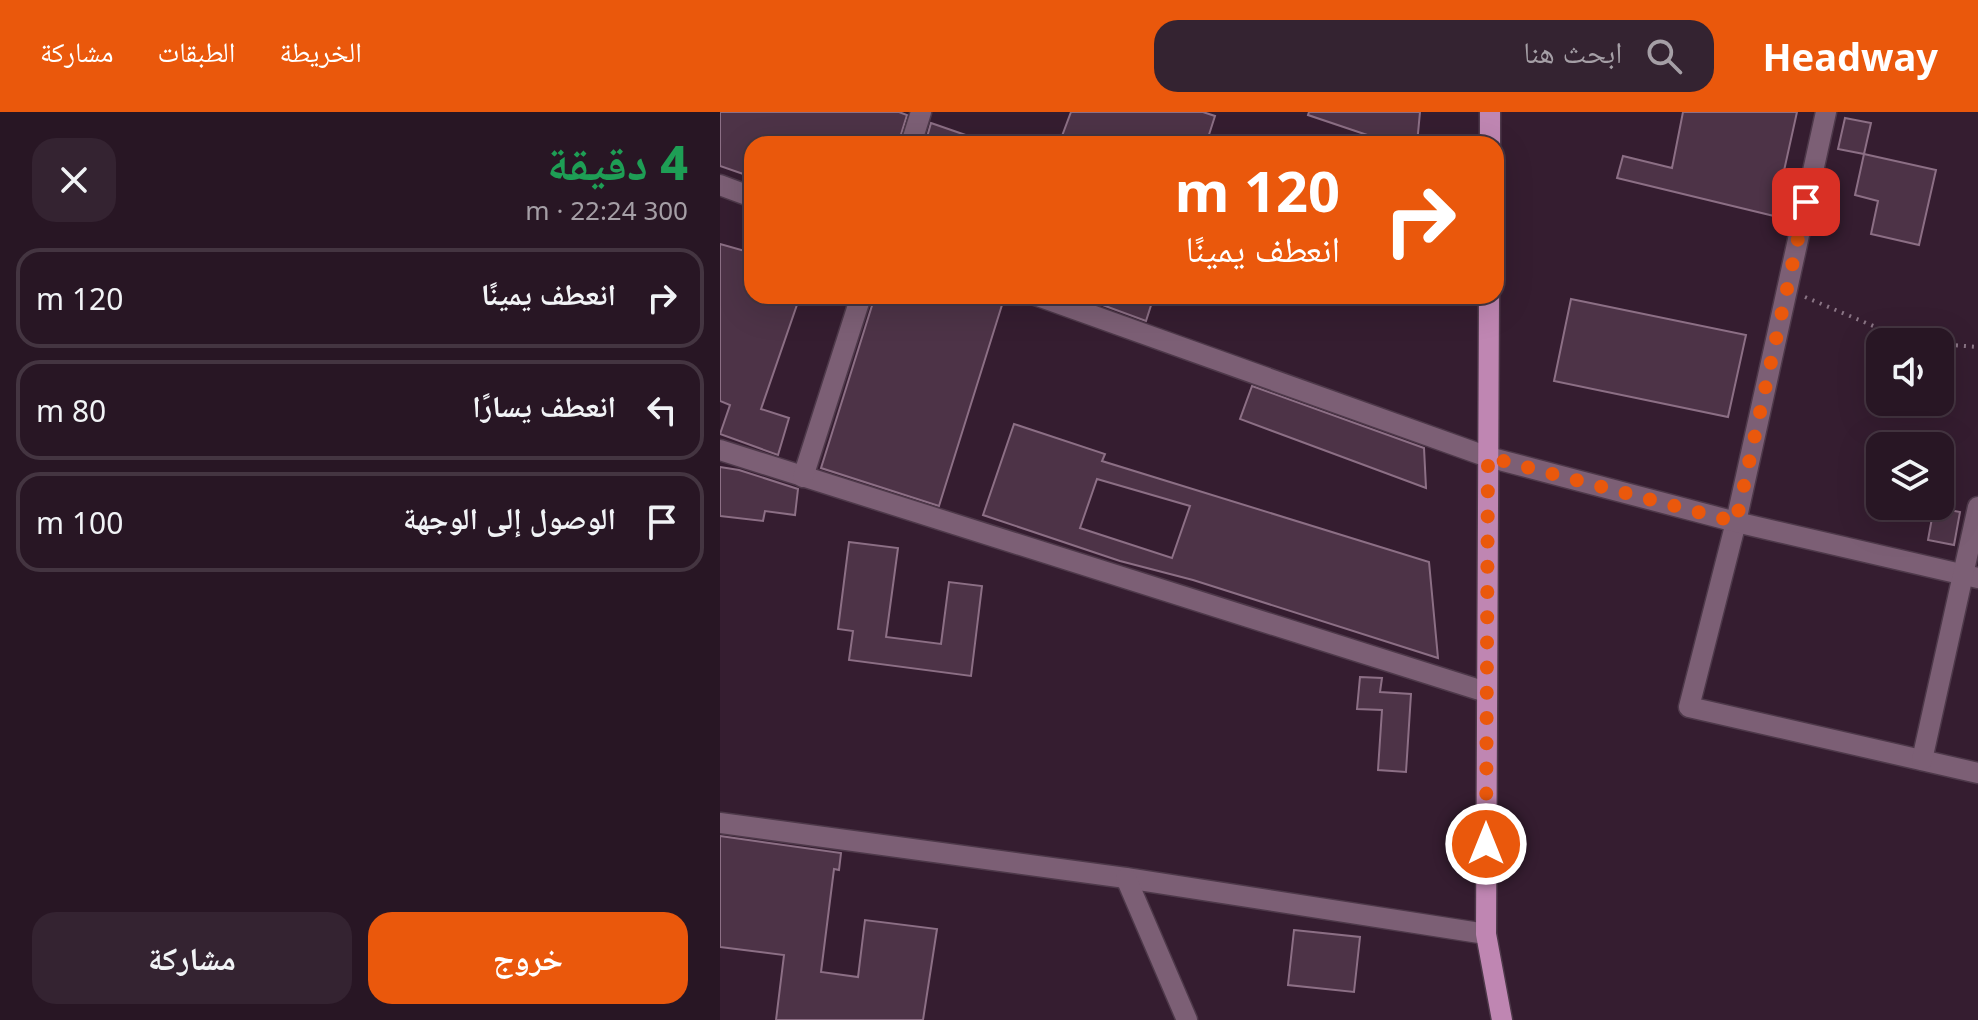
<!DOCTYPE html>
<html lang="ar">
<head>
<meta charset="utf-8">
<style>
  :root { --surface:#281624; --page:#342331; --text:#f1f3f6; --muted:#a59fa6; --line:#443541; --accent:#ea580c }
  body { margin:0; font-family:"Noto Sans","Noto Naskh Arabic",sans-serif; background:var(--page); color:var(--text); direction:rtl; height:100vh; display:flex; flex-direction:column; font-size:30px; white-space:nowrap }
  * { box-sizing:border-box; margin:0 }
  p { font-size:26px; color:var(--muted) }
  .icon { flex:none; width:44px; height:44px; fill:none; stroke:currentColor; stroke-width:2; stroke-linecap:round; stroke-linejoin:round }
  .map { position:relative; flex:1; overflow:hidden; direction:ltr }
  .drawer { display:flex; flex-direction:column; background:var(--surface); width:720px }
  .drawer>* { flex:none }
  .banner { position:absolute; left:24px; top:24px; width:760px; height:168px; border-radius:24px; box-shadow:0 8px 32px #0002,0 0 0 2px var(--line); direction:rtl; background:#ea580c; color:#fff; overflow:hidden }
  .buttons { position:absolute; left:1146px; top:216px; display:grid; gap:16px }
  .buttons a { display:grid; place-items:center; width:88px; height:88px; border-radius:16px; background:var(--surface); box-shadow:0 8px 32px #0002,0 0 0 2px var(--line); font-size:40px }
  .pin { position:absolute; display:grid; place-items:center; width:68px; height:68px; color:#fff; margin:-34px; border-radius:16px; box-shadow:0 4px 12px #0006 }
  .me { position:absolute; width:88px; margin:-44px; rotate:0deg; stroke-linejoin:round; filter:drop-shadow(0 0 6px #0008) }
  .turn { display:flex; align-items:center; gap:28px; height:168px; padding:0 32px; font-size:36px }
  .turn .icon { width:104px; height:104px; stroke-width:2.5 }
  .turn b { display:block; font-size:56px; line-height:68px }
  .round { display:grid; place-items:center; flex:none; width:84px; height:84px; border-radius:24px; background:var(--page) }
  .overview { display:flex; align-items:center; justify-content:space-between; height:136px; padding:0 32px }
  h1 { font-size:48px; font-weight:800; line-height:60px; color:#1e9e55 }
  .button { display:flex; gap:16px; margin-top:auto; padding:16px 32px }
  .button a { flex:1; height:92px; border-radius:24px; background:var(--accent); color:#fff; font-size:32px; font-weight:800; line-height:92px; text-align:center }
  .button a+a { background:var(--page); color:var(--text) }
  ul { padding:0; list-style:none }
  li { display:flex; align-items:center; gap:24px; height:100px; margin:0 16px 12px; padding:0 16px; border:4px solid var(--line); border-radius:24px }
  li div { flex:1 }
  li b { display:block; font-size:30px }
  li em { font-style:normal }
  header { display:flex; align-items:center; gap:48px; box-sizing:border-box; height:112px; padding:0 40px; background:var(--accent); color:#fff }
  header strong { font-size:38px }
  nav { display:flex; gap:44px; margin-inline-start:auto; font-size:28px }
  .search { width:560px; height:72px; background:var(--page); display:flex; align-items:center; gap:20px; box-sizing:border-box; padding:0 28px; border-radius:24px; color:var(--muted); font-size:30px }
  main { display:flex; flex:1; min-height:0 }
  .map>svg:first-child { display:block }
  .building { fill:#4d3347; stroke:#8c6f85; stroke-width:2; fill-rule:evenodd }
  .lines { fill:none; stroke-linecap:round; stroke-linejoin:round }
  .minor-casing { stroke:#4e394a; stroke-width:23 }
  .major-casing { stroke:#4e394a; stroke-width:23 }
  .path { stroke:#8a7585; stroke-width:4; stroke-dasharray:2 6; stroke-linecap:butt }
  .minor { stroke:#7c5f75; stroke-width:20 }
  .major { stroke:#bf86b2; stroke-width:20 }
  .route { stroke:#ea580c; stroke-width:14; stroke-dasharray:0 25.2 }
</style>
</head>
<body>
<header>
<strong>Headway</strong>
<div class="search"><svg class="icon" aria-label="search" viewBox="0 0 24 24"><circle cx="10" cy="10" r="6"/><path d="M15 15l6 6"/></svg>ابحث هنا</div>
<nav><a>الخريطة</a><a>الطبقات</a><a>مشاركة</a></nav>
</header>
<main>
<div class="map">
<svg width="1258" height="908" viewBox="0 0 1258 908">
  <rect width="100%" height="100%" fill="#351d30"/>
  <g class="building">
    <polygon points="0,0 179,0 187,3 178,32 32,32 32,65 0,54"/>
    <polygon points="351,0 483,0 495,4 486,32 339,32"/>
    <polygon points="589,0 700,0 697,32 674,32 588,3"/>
    <polygon points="963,0 1077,0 1054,104 897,66 903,44 952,56"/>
    <polygon points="1125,6 1151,11 1144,42 1118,37"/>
    <polygon points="211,11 263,29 263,32 205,32"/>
    <polygon points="1144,42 1216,58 1199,133 1151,122 1158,89 1135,83"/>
    <polygon points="0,132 32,141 32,184 80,184 41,297 69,306 58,343 0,322 10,293 0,289"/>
    <polygon points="155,184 252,184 282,193 219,394 101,356"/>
    <polygon points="358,184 434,184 426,209"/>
    <polygon points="851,187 1026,223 1008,305 834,269"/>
    <polygon points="532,274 704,336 706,376 520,307"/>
    <path d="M294,312l91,30 -3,7 327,101 9,96 -245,-78 -73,-19 -137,-46zM377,367l93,27 -18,52 -92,-30z"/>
    <polygon points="0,355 19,358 78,377 75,403 45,399 43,409 0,404"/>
    <polygon points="1214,395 1240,400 1234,433 1208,428"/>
    <polygon points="129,430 178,436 166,525 221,532 229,470 262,474 251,564 129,548 133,519 118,517"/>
    <polygon points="640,565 662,566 660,580 691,582 686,660 658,658 662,598 637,597"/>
    <polygon points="0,724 121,741 119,758 114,757 101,860 138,865 145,808 217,817 203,908 56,908 64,843 0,835"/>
    <polygon points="574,818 640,825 634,880 568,873"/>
  </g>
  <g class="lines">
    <defs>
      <g id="minor">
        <polyline points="1106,0 1016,410 969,595 1258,661"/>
        <polyline points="191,32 201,0"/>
        <polyline points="0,73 32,85"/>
        <polyline points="318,184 768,345 1016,410 1258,466"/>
        <polyline points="0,338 766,580"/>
        <polyline points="83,365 141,184"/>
        <polyline points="1202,648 1258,395"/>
        <polyline points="0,711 406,766 766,822"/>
        <polyline points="406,766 467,908"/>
      </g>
      <g id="major">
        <polyline points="770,32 770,0"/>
        <polyline points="769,184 766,822 782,908"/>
      </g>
    </defs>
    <use href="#minor" class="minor-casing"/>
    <use href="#major" class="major-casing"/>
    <g class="path">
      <polyline points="1085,185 1177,224 1210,230"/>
      <polyline points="1220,232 1258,235"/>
    </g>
    <use href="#minor" class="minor"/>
    <use href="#major" class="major"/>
  </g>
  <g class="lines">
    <polyline class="route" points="766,732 768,345 1016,410 1086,90"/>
  </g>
</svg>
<div class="buttons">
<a><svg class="icon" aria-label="sound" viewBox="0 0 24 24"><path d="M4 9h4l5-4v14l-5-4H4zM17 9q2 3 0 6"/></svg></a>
<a><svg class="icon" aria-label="layers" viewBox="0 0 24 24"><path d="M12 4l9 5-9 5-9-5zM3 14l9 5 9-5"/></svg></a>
</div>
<div class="pin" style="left:1086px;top:90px;background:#d93025"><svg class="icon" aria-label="arrive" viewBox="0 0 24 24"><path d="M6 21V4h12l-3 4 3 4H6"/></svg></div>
<svg class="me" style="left:766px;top:732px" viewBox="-20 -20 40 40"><circle r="17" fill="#ea580c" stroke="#fff" stroke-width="3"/><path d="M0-11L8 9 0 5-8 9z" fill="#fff"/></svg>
<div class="banner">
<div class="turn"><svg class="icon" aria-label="right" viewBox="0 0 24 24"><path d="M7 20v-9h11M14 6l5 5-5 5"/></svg><div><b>120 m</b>انعطف يمينًا</div></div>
</div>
</div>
<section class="drawer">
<div class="overview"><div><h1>4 دقيقة</h1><p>300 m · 22:24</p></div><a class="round"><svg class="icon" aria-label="close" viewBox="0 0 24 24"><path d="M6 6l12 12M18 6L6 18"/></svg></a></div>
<ul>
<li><svg class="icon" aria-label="right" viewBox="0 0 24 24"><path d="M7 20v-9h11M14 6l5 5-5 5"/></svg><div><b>انعطف يمينًا</b></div><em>120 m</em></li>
<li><svg class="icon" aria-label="left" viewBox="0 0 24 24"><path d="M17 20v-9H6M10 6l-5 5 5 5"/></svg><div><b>انعطف يسارًا</b></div><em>80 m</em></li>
<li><svg class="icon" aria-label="arrive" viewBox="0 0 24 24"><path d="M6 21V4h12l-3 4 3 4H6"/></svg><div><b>الوصول إلى الوجهة</b></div><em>100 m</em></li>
</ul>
<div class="button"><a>خروج</a><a>مشاركة</a></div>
</section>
</main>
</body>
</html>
